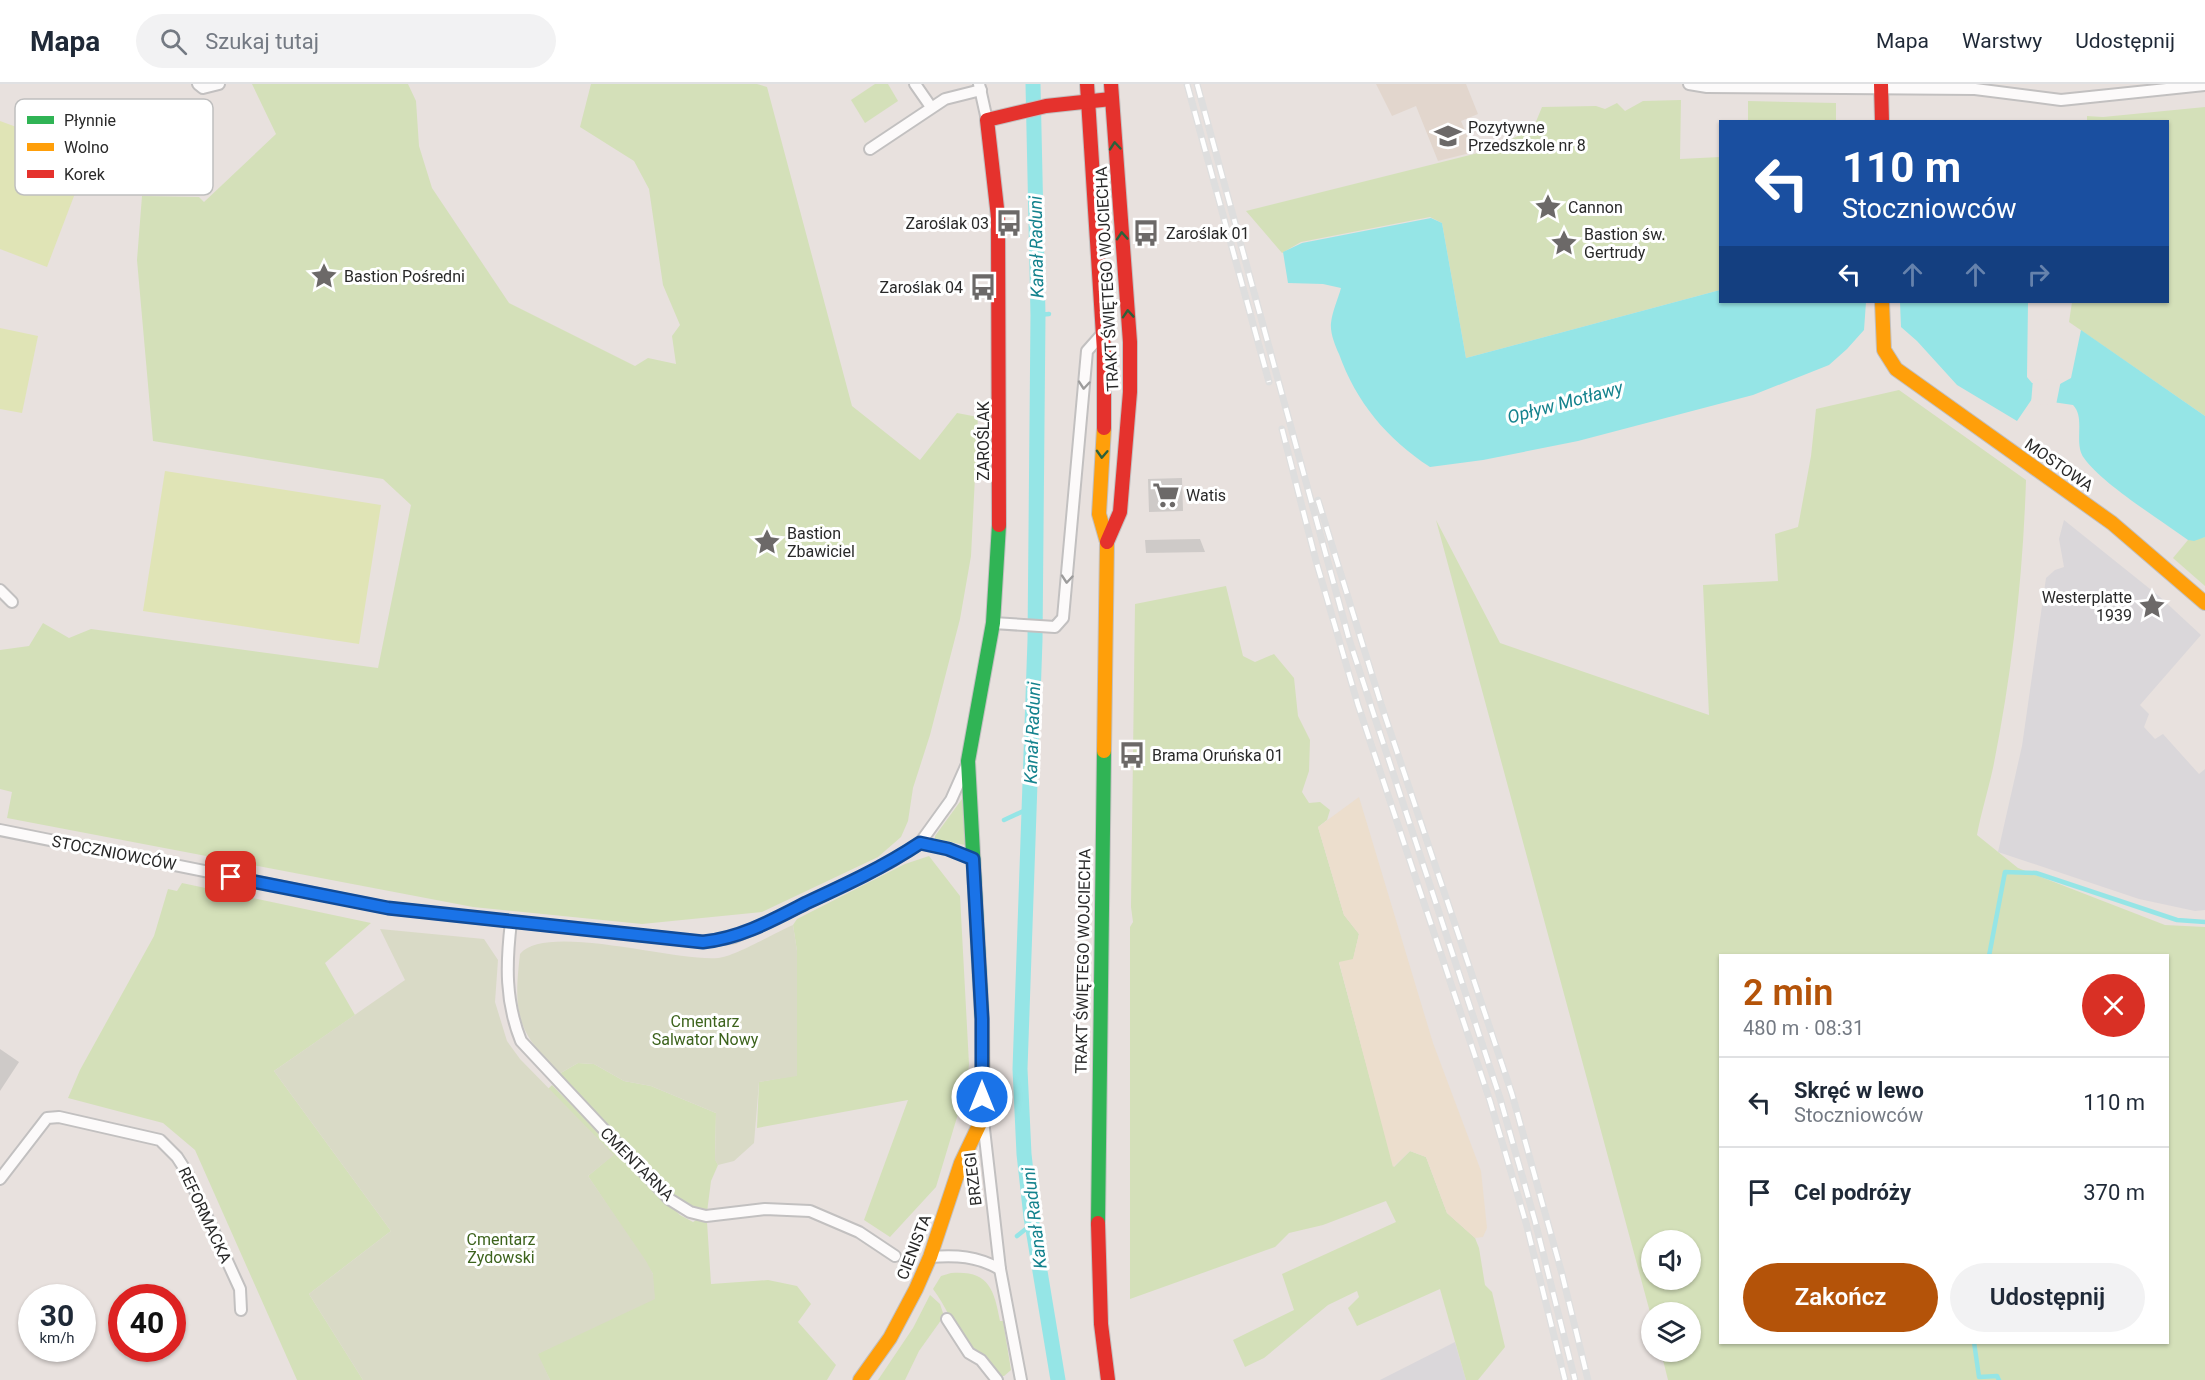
<!DOCTYPE html>
<html lang="pl">
<head>
<meta charset="utf-8">
<style>
  :root { --surface:#fff; --page:#f2f2f3; --text:#1f2937; --muted:#747a83; --line:#e0e1e3; --accent:#b45309 }
  body { margin:0; font-family:Roboto,sans-serif; background:var(--page); color:var(--text); height:100vh; display:flex; flex-direction:column; font-size:22px; white-space:nowrap }
  * { box-sizing:border-box; margin:0 }
  p { font-size:20px; color:var(--muted) }
  .icon { flex:none; width:33px; height:33px; fill:none; stroke:currentColor; stroke-width:2; stroke-linecap:round; stroke-linejoin:round }
  .map { position:relative; flex:1; overflow:hidden }
  .drawer { position:absolute; left:1719px; top:870px; width:450px; height:390px; display:flex; flex-direction:column; background:var(--surface); border-radius:0px; box-shadow:0 2px 4px #0004 }
  .drawer>* { flex:none }
  .banner { position:absolute; left:1719px; top:36px; width:450px; height:183px; border-radius:0px; box-shadow:0 2px 4px #0004; background:#1a4fa0; color:#fff; overflow:hidden }
  .tools { position:absolute; left:1641px; top:1146px; display:grid; gap:12px }
  .tools a { display:grid; place-items:center; width:60px; height:60px; border-radius:50%; background:var(--surface); box-shadow:0 2px 4px #0004; font-size:30px }
  .speed { position:absolute; left:18px; top:1200px; display:flex; gap:12px; font-size:30px; font-weight:700; text-align:center }
  .speed>* { display:grid; place-content:center; width:78px; height:78px; border-radius:50%; background:var(--surface); box-shadow:0 2px 4px #0004; line-height:1 }
  .speed small { font-size:15px; font-weight:400 }
  .speed .limit { border:9px solid #d22; background:#fff; color:#111 }
  .pin { position:absolute; display:grid; place-items:center; width:51px; height:51px; color:#fff; margin:-26px; border-radius:12px; box-shadow:0 3px 9px #0006 }
  .me { position:absolute; width:66px; margin:-33px; rotate:0deg; stroke-linejoin:round; filter:drop-shadow(0 0 4px #0008) }
  .turn { display:flex; align-items:center; gap:21px; height:126px; padding:0 24px; font-size:27px }
  .turn .icon { width:78px; height:78px; stroke-width:2.5 }
  .turn b { display:block; font-size:42px; line-height:51px }
  .lanes { display:flex; align-items:center; height:57px; padding:0 24px; background:#0003; justify-content:center; gap:30px; direction:ltr }
  .lanes .off { opacity:.35 }
  .round { display:grid; place-items:center; flex:none; width:63px; height:63px; border-radius:32px; background:var(--page) }
  .headline { display:flex; align-items:center; justify-content:space-between; height:102px; padding:0 24px }
  h1 { font-size:36px; font-weight:600; line-height:45px; color:var(--accent) }
  .primary-button { display:flex; gap:12px; margin-top:auto; padding:12px 24px }
  .primary-button a { flex:1; height:69px; border-radius:36px; background:var(--accent); color:#fff; font-size:24px; font-weight:600; line-height:69px; text-align:center }
  .primary-button a+a { background:var(--page); color:var(--text) }
  ul { padding:0; list-style:none }
  li { display:flex; align-items:center; gap:18px; height:90px; padding:0 24px; border-top:2px solid var(--line) }
  li div { flex:1 }
  li b { display:block; font-size:22px }
  li em { font-style:normal }
  header { display:flex; align-items:center; gap:36px; box-sizing:border-box; height:84px; padding:0 30px; background:var(--surface); border-bottom:2px solid var(--line) }
  header strong { font-size:28px }
  nav { display:flex; gap:33px; margin-inline-start:auto; font-size:21px }
  .search { width:420px; height:54px; background:var(--page); display:flex; align-items:center; gap:15px; box-sizing:border-box; padding:0 21px; border-radius:33px; color:var(--muted); font-size:22px }
  .map>svg:first-child { display:block }
  .industrial { fill:#dad7da }
  .education { fill:#e2d6cd }
  .green { fill:#d4e0b9; fill-rule:evenodd }
  .sand { fill:#ecdecd }
  .cemetery { fill:#d9dac6 }
  .pitch { fill:#e0e4b6 }
  .water { fill:#95e5e6 }
  .pier { fill:#e8e1de }
  .lines { fill:none; stroke-linecap:round; stroke-linejoin:round }
  .stream { stroke:#95e5e6; stroke-width:4.5 }
  .canal { stroke:#95e5e6; stroke-width:15 }
  .building { fill:#cecac8 }
  .street-casing { stroke:#c2c0c0; stroke-width:14 }
  .fast-casing { stroke:#c2c0c0; stroke-width:16 }
  .slow-casing { stroke:#c2c0c0; stroke-width:16 }
  .jam-casing { stroke:#c2c0c0; stroke-width:16 }
  .street { stroke:#fcfafa; stroke-width:10 }
  .fast { stroke:#30b455; stroke-width:14 }
  .slow { stroke:#ff9f0a; stroke-width:14 }
  .jam { stroke:#e5322d; stroke-width:14 }
  .rail-casing { stroke:#dedede; stroke-width:7 }
  .rail { stroke:#fff; stroke-width:4.5; stroke-dasharray:14; stroke-linecap:butt }
  .oneway { stroke:#2c613b }
  .oneway2 { stroke:#9d9c9c }
  .route-casing { stroke:#114b97; stroke-width:15 }
  .route { stroke:#1a73e8; stroke-width:10 }
  .labels { text-anchor:middle; dominant-baseline:central; stroke-width:6; stroke-linejoin:round; paint-order:stroke }
  .poi-label { font-size:16px; fill:#292929; stroke:#fff; text-anchor:start }
  .street-label { font-size:16px; fill:#292929; stroke:#fff }
  .park-label { font-size:16px; fill:#3d631d; stroke:#fff }
  .water-label { font-size:18px; font-style:italic; fill:#13828d; stroke:#fff }
  .key { fill:#fff; stroke:#bfbfbf; stroke-width:1.5 }
  .key-label { font-size:16px; fill:#292929 }
</style>
</head>
<body>
<header>
<strong>Mapa</strong>
<div class="search"><svg class="icon" aria-label="search" viewBox="0 0 24 24"><circle cx="10" cy="10" r="6"/><path d="M15 15l6 6"/></svg>Szukaj tutaj</div>
<nav><a>Mapa</a><a>Warstwy</a><a>Udostępnij</a></nav>
</header>
<div class="map">
<svg width="2205" height="1296" viewBox="0 0 2205 1296">
  <rect width="100%" height="100%" fill="#e8e1de"/>
  <g class="industrial">
    <polygon points="2064,436 2160,513 2201,551 2140,621 2149,630 2144,643 2155,655 2163,650 2199,690 2205,685 2205,826 2195,827 2139,815 1998,768 2022,662 2046,494 2055,486 2064,483 2059,455"/>
    <polygon points="1455,1258 1466,1296 1380,1296"/>
  </g>
  <polygon class="education" points="1376,0 1466,0 1478,30 1461,37 1474,68 1438,77 1416,22 1392,32"/>
  <g class="green">
    <polygon points="252,0 408,0 416,17 419,62 432,104 509,219 635,282 648,274 676,280 672,252 680,241 663,201 649,105 634,77 580,43 591,0 757,0 767,3 852,322 920,376 957,329 978,333 971,472 960,535 930,651 913,704 908,737 901,753 878,773 762,828 642,840 473,823 7,734 12,708 0,705 0,566 29,562 43,539 69,554 91,545 378,584 411,421 383,395 153,357 137,176 142,112 199,113 204,118 276,50"/>
    <polygon points="875,0 888,0 898,17 865,39 851,16"/>
    <polygon points="1681,16 1680,75 1720,73 1720,206 1466,274 1442,139 1430,133 1301,158 1282,169 1246,127 1486,67 1533,45 1542,23 1596,22 1605,25 1617,19 1625,27 1643,17"/>
    <polygon points="1748,17 1836,19 1836,37 1748,37"/>
    <polygon points="2205,23 2205,332 2069,238 2072,218 2168,218 2168,38 2087,37 2087,32 2103,33"/>
    <path d="M1899,306l127,90c-3,97 -14,193 -33,288 -5,23 -12,45 -16,67l41,33 147,57 40,2v453h-537l-7,-28h29v-40h-38l-1,4 -215,-796 64,123 209,72 -6,-130 75,-4 -3,-47 23,-7 13,-71 5,-47zM1720,872h448v386h-448zM1652,1156h38v40h-38z"/>
    <polygon points="2205,453 2205,502 2173,474 2188,456"/>
    <polygon points="1226,502 1243,572 1255,578 1274,570 1294,594 1298,632 1310,656 1309,687 1302,708 1309,719 1320,718 1330,726 1327,736 1318,743 1344,831 1359,850 1353,876 1339,879 1394,1083 1410,1067 1426,1073 1447,1129 1475,1154 1479,1164 1485,1201 1492,1208 1505,1263 1478,1296 1466,1296 1440,1205 1357,1242 1348,1224 1359,1213 1357,1207 1328,1221 1264,1274 1245,1283 1233,1256 1294,1226 1282,1190 1396,1138 1386,1117 1323,1141 1289,1149 1275,1163 1130,1215 1130,843 1133,838 1131,823 1135,520"/>
    <polygon points="962,715 965,761 935,755 935,752"/>
    <polygon points="929,772 960,812 969,980 967,1000 936,1103 890,1153 864,1136 908,1016 757,1044 759,998 797,991 797,867 793,841 797,835 905,780"/>
    <polygon points="182,799 371,839 325,879 355,931 274,987 391,1147 309,1210 363,1296 297,1296 195,1066 163,1039 68,1014 80,986 154,852 168,805 177,807"/>
    <polygon points="578,979 594,980 624,997 651,1002 716,1029 715,1075 718,1081 711,1097 707,1128 694,1124 672,1110 559,990"/>
    <polygon points="552,1001 680,1131 693,1138 698,1135 707,1138 711,1200 768,1196 797,1202 811,1220 798,1238 836,1281 827,1296 550,1296 537,1270 586,1246 653,1190 588,1092 613,1071 548,1005"/>
    <path d="M951,1189c37,-3 43,15 49,48h3l8,49 -7,6h-5c-10,-12 -23,-22 -33,-34 -14,-17 -20,-36 -33,-53l8,-13z"/>
    <polygon points="930,1211 940,1220 944,1232 919,1267 905,1296 878,1296 913,1244"/>
  </g>
  <polygon class="sand" points="1359,713 1433,959 1481,1087 1487,1144 1483,1153 1475,1154 1447,1129 1426,1073 1410,1067 1393,1083 1339,878 1353,875 1359,850 1344,831 1318,743"/>
  <g class="cemetery">
    <path d="M793,841l4,26v125l-38,6 -5,61 -20,18 -16,4 -3,-5 1,-47 -65,-27 -27,-5 -30,-17 -16,-1 -19,11c-42,-44 -46,-59 -39,-120 25,-32 157,8 198,4 16,-1 58,-26 75,-33z"/>
    <polygon points="380,845 484,855 498,876 495,918 507,957 520,975 614,1071 588,1092 646,1177 653,1190 655,1215 538,1270 550,1296 363,1296 309,1210 391,1147 274,987 405,896"/>
  </g>
  <g class="pitch">
    <polygon points="0,37 90,70 47,183 0,165"/>
    <polygon points="0,244 38,252 22,329 0,325"/>
    <polygon points="165,387 381,421 359,560 143,527"/>
  </g>
  <g class="water">
    <path d="M1431,134l11,5 24,135 254,-68v12h146l-2,28 -17,19 -18,16 -76,30 -175,46 -95,19 -53,7c-43,-28 -74,-65 -91,-113 -4,-9 -9,-21 -8,-31 1,-11 7,-24 10,-35l-18,-4 -35,-1 -5,-31 19,-9z"/>
    <path d="M1900,218h128l-1,75 5,6 28,1 11,-6 10,-48 124,86v121l-11,4 -6,-1c-27,-20 -86,-56 -104,-82 -11,-15 2,-40 -11,-53l-41,-6 -15,22 -60,-36 -40,-44 -16,-14z"/>
  </g>
  <polygon class="pier" points="2033,295 2061,296 2056,321 2031,320"/>
  <g class="lines">
    <g class="stream">
      <polyline points="1038,231 1049,230"/>
      <polyline points="1004,736 1030,724"/>
      <polyline points="1989,872 2005,788 2036,789 2177,836 2205,838"/>
      <polyline points="1017,1152 1032,1140"/>
      <polyline points="1974,1258 1979,1293 1997,1292 1999,1296"/>
    </g>
    <polyline class="canal" points="1033,0 1038,231 1035,556 1020,985 1024,1070 1031,1133 1058,1296"/>
  </g>
  <g class="building">
    <polygon points="1182,394 1183,427 1149,428 1148,395"/>
    <polygon points="1200,455 1205,468 1146,469 1145,456"/>
    <polygon points="0,965 19,978 0,1007"/>
  </g>
  <g class="lines">
    <defs>
      <g id="street">
        <polyline points="198,0 203,4 219,0"/>
        <polyline points="915,0 931,23"/>
        <polyline points="979,0 987,36"/>
        <polyline points="1689,0 1707,3 1975,5 2061,16 2205,1"/>
        <polyline points="870,65 945,15 981,6"/>
        <polyline points="0,506 12,518"/>
        <polyline points="993,539 1055,543 1063,534 1087,267 1103,249"/>
        <polyline points="0,746 388,824 703,858 734,853 762,841 889,779 920,759 951,716 967,680"/>
        <polyline points="920,759 948,765 973,775"/>
        <path d="M511,838c-5,42 -6,79 10,119l148,158 21,13 16,4 59,-7 45,2 49,21 36,24"/>
        <polyline points="983,1036 1000,1185 1021,1296"/>
        <polyline points="0,1095 47,1034 59,1033 160,1056 177,1073 186,1087 240,1205 241,1226"/>
        <path d="M930,1173c27,-2 46,-1 70,12"/>
        <polyline points="947,1235 969,1269 981,1276 997,1296"/>
      </g>
      <g id="fast">
        <polyline points="982,935 968,677 993,539 999,441"/>
        <polyline points="1098,1139 1104,667"/>
      </g>
      <g id="slow">
        <polyline points="1882,218 1884,266 1896,285 2112,439 2205,519"/>
        <polyline points="1104,344 1099,430 1107,458 1104,667"/>
        <polyline points="860,1296 890,1254 916,1205 930,1173 961,1079 983,1033 982,935"/>
      </g>
      <g id="jam">
        <polyline points="1087,0 1104,267 1104,344"/>
        <polyline points="1881,0 1882,38"/>
        <polyline points="999,441 998,133 987,36 1046,22 1111,15"/>
        <polyline points="1107,458 1120,428 1130,308 1130,258 1111,0"/>
        <polyline points="1098,1139 1101,1240 1108,1296"/>
      </g>
    </defs>
    <use href="#street" class="street-casing"/>
    <use href="#fast" class="fast-casing"/>
    <use href="#slow" class="slow-casing"/>
    <use href="#jam" class="jam-casing"/>
    <use href="#street" class="street"/>
    <use href="#fast" class="fast"/>
    <use href="#slow" class="slow"/>
    <use href="#jam" class="jam"/>
    <defs>
      <g id="rail">
        <polyline points="1187,0 1269,298"/>
        <polyline points="1197,0 1349,555 1500,1014 1535,1137 1575,1296"/>
        <polyline points="1282,345 1316,477 1358,621 1490,1017 1526,1139 1565,1296"/>
        <polyline points="1318,416 1381,620 1512,1010 1562,1190 1588,1296"/>
      </g>
    </defs>
    <use href="#rail" class="rail-casing"/>
    <use href="#rail" class="rail"/>
  </g>
  <defs><path id="oneway-chevron" d="M-2-3.5L2.5 0L-2 3.5" fill="none" stroke-width="1.6" stroke-linecap="round" stroke-linejoin="round" transform="scale(1.5)"/></defs>
  <g class="oneway">
    <use href="#oneway-chevron" transform="translate(1115 62) rotate(-95)"/>
    <use href="#oneway-chevron" transform="translate(1122 152) rotate(-94)"/>
    <use href="#oneway-chevron" transform="translate(1128 230) rotate(-94)"/>
    <use href="#oneway-chevron" transform="translate(1102 370) rotate(93)"/>
  </g>
  <g class="oneway2">
    <use href="#oneway-chevron" transform="translate(1084 301) rotate(95)"/>
    <use href="#oneway-chevron" transform="translate(1067 495) rotate(95)"/>
  </g>
  <g class="lines">
    <defs>
      <path id="route" d="M231,793l157,31 315,34c38,-4 70,-22 103,-39 39,-18 78,-36 114,-60l28,6 25,10 9,160v78"/>
    </defs>
    <use href="#route" class="route-casing"/>
    <use href="#route" class="route"/>
  </g>
  <defs>
    <symbol id="school-bare" viewBox="-9 -9 18 18"><path d="M0-5L7-2L0 1L-7-2ZM-4 1L0 2.5L4 1V4Q0 6-4 4Z" fill="#6c6968" stroke="#fff" stroke-width="2.5" paint-order="stroke"/></symbol>
    <symbol id="sight-bare" viewBox="-9 -9 18 18"><path d="M0-6L1.8-2.2L6-1.7L2.9 1.2L3.7 5.4L0 3.3L-3.7 5.4L-2.9 1.2L-6-1.7L-1.8-2.2Z" fill="#6c6968" stroke="#fff" stroke-width="2.5" paint-order="stroke"/></symbol>
    <symbol id="bus-bare" viewBox="-9 -9 18 18"><path d="M-5-6H5V4H4V6H2V4H-2V6H-4V4H-5ZM-3.5-4V0h7V-4ZM-3.5 1.2v1.5H-2V1.2ZM2 1.2v1.5H3.5V1.2Z" fill="#6c6968" stroke="#fff" stroke-width="2.5" paint-order="stroke"/></symbol>
    <symbol id="supermarket-bare" viewBox="-9 -9 18 18"><path d="M-6-5.5h2.5l.6 2H6L4.5 2H-2.5L-4.4-4H-6ZM-1.5 3.2a1.3 1.3 0 1 0 .1 0ZM3 3.2a1.3 1.3 0 1 0 .1 0Z" fill="#6c6968" stroke="#fff" stroke-width="2.5" paint-order="stroke"/></symbol>
  </defs>
  <g fill-rule="evenodd">
    <use href="#school-bare" x="1429" y="33" width="38" height="38"/>
    <use href="#sight-bare" x="1529" y="104" width="38" height="38"/>
    <use href="#bus-bare" x="990" y="120" width="38" height="38"/>
    <use href="#bus-bare" x="1127" y="130" width="38" height="38"/>
    <use href="#sight-bare" x="1545" y="140" width="38" height="38"/>
    <use href="#sight-bare" x="305" y="173" width="38" height="38"/>
    <use href="#bus-bare" x="964" y="184" width="38" height="38"/>
    <use href="#supermarket-bare" x="1147" y="392" width="38" height="38"/>
    <use href="#sight-bare" x="748" y="439" width="38" height="38"/>
    <use href="#sight-bare" x="2133" y="503" width="38" height="38"/>
    <use href="#bus-bare" x="1113" y="652" width="38" height="38"/>
  </g>
  <g class="labels">
    <g class="poi-label">
      <text x="1468" y="43">Pozytywne<tspan x="1468" dy="18">Przedszkole nr 8</tspan></text>
      <text x="1568" y="123">Cannon</text>
      <text x="989" y="139" text-anchor="end">Zaroślak 03</text>
      <text x="1166" y="149">Zaroślak 01</text>
      <text x="1584" y="150">Bastion św.<tspan x="1584" dy="18">Gertrudy</tspan></text>
      <text x="344" y="192">Bastion Pośredni</text>
      <text x="963" y="203" text-anchor="end">Zaroślak 04</text>
      <text x="1186" y="411">Watis</text>
      <text x="787" y="449">Bastion<tspan x="787" dy="18">Zbawiciel</tspan></text>
      <text x="2132" y="513" text-anchor="end">Westerplatte<tspan x="2132" dy="18">1939</tspan></text>
      <text x="1152" y="671">Brama Oruńska 01</text>
    </g>
    <g class="street-label">
      <text transform="translate(1107 195) rotate(-93)">TRAKT ŚWIĘTEGO WOJCIECHA</text>
      <text transform="translate(983 357) rotate(-90)">ZAROŚLAK</text>
      <text transform="translate(2059 381) rotate(35)">MOSTOWA</text>
      <text transform="translate(114 769) rotate(11)">STOCZNIOWCÓW</text>
      <text transform="translate(1083 877) rotate(-89)">TRAKT ŚWIĘTEGO WOJCIECHA</text>
      <text transform="translate(637 1080) rotate(45)">CMENTARNA</text>
      <text transform="translate(973 1095) rotate(-97)">BRZEGI</text>
      <text transform="translate(205 1131) rotate(65)">REFORMACKA</text>
      <text transform="translate(914 1163) rotate(-69)">CIENISTA</text>
    </g>
    <g class="park-label">
      <text x="705" y="937">Cmentarz<tspan x="705" dy="18">Salwator Nowy</tspan></text>
      <text x="501" y="1155">Cmentarz<tspan x="501" dy="18">Żydowski</tspan></text>
    </g>
    <g class="water-label">
      <text transform="translate(1036 163) rotate(-91)">Kanał Raduni</text>
      <text transform="translate(1565 318) rotate(-15)">Opływ Motławy</text>
      <text transform="translate(1032 649) rotate(-88)">Kanał Raduni</text>
      <text transform="translate(1034 1134) rotate(-97)">Kanał Raduni</text>
    </g>
  </g>
  <rect x="15" y="15" width="198" height="96" rx="9" class="key"/>
  <rect x="27" y="32" width="27" height="8" fill="#30b455"/>
  <rect x="27" y="59" width="27" height="8" fill="#ff9f0a"/>
  <rect x="27" y="86" width="27" height="8" fill="#e5322d"/>
  <g class="key-label">
    <text x="64" y="42">Płynnie</text>
    <text x="64" y="69">Wolno</text>
    <text x="64" y="96">Korek</text>
  </g>
</svg>
<div class="tools">
<a><svg class="icon" aria-label="sound" viewBox="0 0 24 24"><path d="M4 9h4l5-4v14l-5-4H4zM17 9q2 3 0 6"/></svg></a>
<a><svg class="icon" aria-label="layers" viewBox="0 0 24 24"><path d="M12 4l9 5-9 5-9-5zM3 14l9 5 9-5"/></svg></a>
</div>
<div class="speed"><div>30<small>km/h</small></div><div class="limit">40</div></div>
<div class="pin" style="left:231px;top:793px;background:#d93025"><svg class="icon" aria-label="arrive" viewBox="0 0 24 24"><path d="M6 21V4h12l-3 4 3 4H6"/></svg></div>
<svg class="me" style="left:982px;top:1013px" viewBox="-20 -20 40 40"><circle r="17" fill="#1a73e8" stroke="#fff" stroke-width="3"/><path d="M0-11L8 9 0 5-8 9z" fill="#fff"/></svg>
<div class="banner">
<div class="turn"><svg class="icon" aria-label="left" viewBox="0 0 24 24"><path d="M17 20v-9H6M10 6l-5 5 5 5"/></svg><div><b>110 m</b>Stoczniowców</div></div>
<div class="lanes"><svg class="icon" aria-label="left" viewBox="0 0 24 24"><path d="M17 20v-9H6M10 6l-5 5 5 5"/></svg><svg class="icon off" aria-label="ahead" viewBox="0 0 24 24"><path d="M12 20V5M6 11l6-6 6 6"/></svg><svg class="icon off" aria-label="ahead" viewBox="0 0 24 24"><path d="M12 20V5M6 11l6-6 6 6"/></svg><svg class="icon off" aria-label="right" viewBox="0 0 24 24"><path d="M7 20v-9h11M14 6l5 5-5 5"/></svg></div>
</div>
<section class="drawer">
<div class="headline"><div><h1>2 min</h1><p>480 m · 08:31</p></div><a class="round" style="background:#d93025;color:#fff"><svg class="icon" aria-label="close" viewBox="0 0 24 24"><path d="M6 6l12 12M18 6L6 18"/></svg></a></div>
<ul>
<li><svg class="icon" aria-label="left" viewBox="0 0 24 24"><path d="M17 20v-9H6M10 6l-5 5 5 5"/></svg><div><b>Skręć w lewo</b><p>Stoczniowców</p></div><em>110 m</em></li>
<li><svg class="icon" aria-label="arrive" viewBox="0 0 24 24"><path d="M6 21V4h12l-3 4 3 4H6"/></svg><div><b>Cel podróży</b></div><em>370 m</em></li>
</ul>
<div class="primary-button"><a>Zakończ</a><a>Udostępnij</a></div>
</section>
</div>
</body>
</html>
